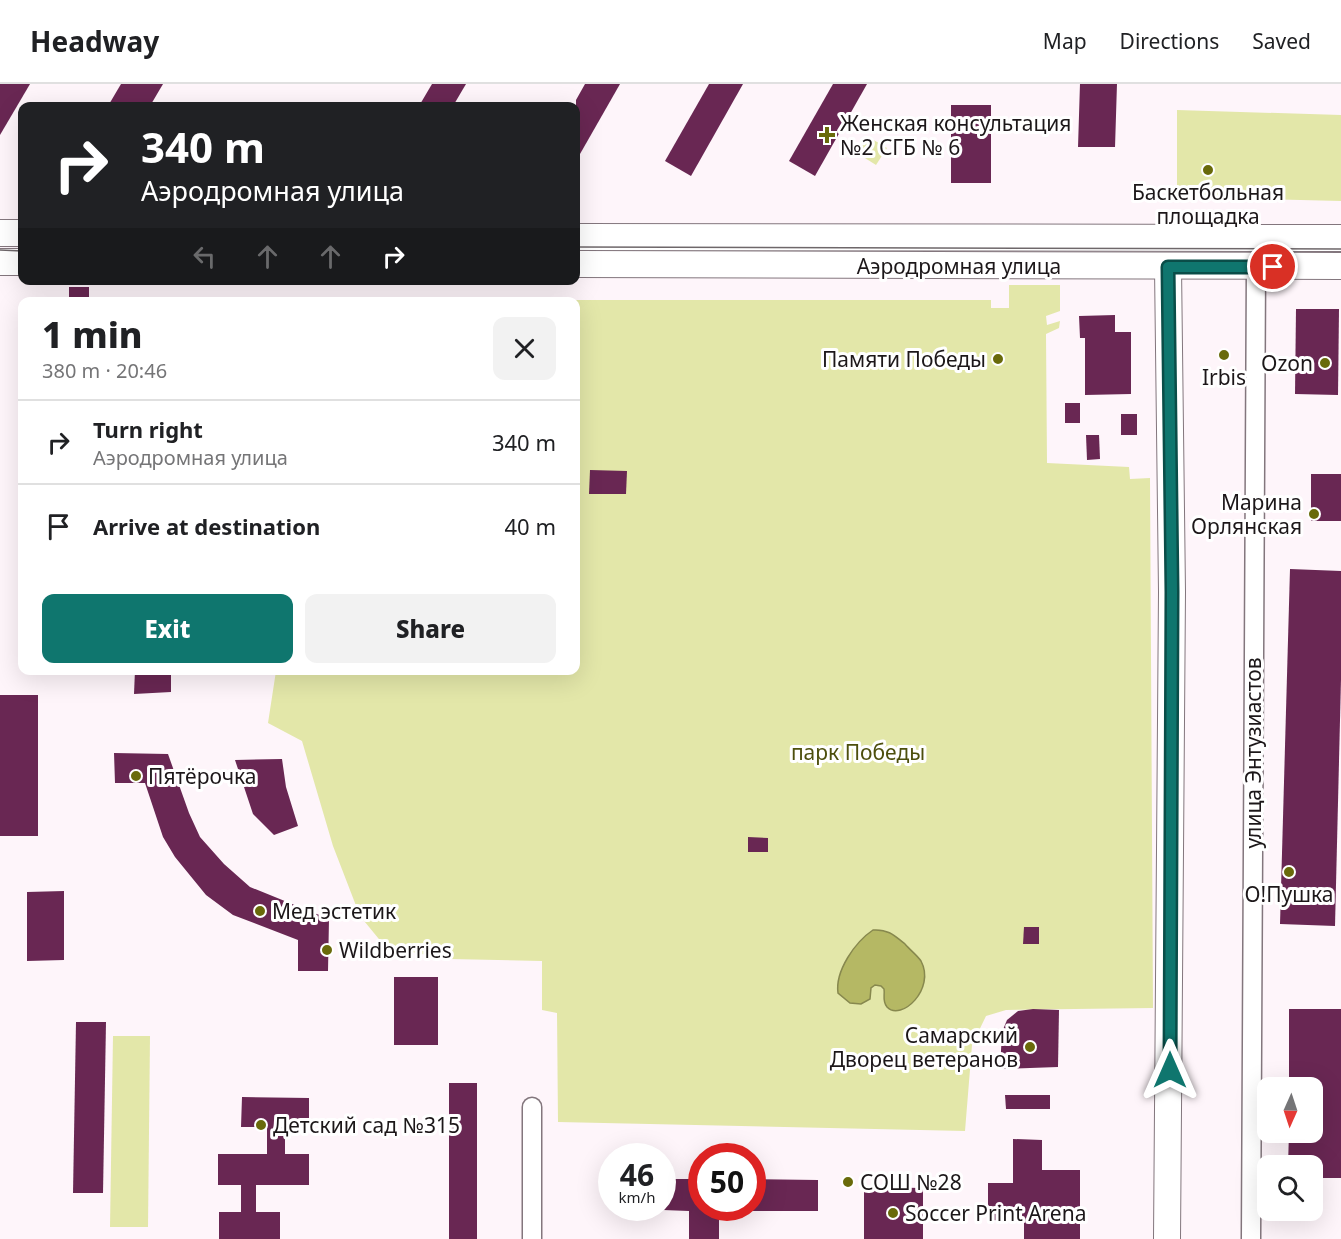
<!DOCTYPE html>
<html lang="en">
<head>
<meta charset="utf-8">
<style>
  :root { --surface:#fff; --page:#f2f2f2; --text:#202124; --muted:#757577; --line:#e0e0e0; --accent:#0f766e }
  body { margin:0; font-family:"Noto Sans",sans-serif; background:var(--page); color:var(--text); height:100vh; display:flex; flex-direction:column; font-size:22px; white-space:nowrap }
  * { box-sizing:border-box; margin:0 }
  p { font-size:20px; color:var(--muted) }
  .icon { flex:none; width:33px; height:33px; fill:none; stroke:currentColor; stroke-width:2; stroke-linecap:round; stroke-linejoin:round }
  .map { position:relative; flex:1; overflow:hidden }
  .sheet { position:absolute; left:18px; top:213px; width:562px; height:378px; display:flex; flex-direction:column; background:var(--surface); border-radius:12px; box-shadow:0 6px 24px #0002 }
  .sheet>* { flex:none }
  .hud { position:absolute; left:18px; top:18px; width:562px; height:183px; border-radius:12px; box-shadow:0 6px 24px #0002; background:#202124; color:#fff; overflow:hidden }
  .needle { width:39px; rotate:183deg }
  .fabs { position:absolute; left:1257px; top:993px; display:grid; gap:12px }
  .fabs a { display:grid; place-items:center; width:66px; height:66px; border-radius:12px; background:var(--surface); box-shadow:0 6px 24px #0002; font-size:30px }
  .speed { position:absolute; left:598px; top:1059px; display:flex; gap:12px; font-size:30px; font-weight:700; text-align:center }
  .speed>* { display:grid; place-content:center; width:78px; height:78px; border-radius:50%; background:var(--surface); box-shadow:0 6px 24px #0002; line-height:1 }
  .speed small { font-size:15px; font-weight:400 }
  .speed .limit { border:9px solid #d22; background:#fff; color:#111 }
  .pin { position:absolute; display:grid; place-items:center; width:51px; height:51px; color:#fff; margin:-26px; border:3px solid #fff; border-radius:50%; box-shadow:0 2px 6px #0007 }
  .me { position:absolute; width:66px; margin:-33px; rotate:0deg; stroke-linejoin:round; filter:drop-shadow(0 0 4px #0008) }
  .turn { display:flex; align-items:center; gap:21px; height:126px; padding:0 24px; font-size:27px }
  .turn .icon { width:78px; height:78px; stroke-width:2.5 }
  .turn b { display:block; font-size:42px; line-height:51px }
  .lanes { display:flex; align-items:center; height:57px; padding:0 24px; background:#0003; justify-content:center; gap:30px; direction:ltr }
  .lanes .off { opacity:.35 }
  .round { display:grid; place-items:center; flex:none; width:63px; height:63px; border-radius:12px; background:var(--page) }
  .overview { display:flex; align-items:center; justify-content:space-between; height:102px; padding:0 24px }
  h1 { font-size:36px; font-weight:800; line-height:45px }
  .button { display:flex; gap:12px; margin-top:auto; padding:12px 24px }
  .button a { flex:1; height:69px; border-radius:12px; background:var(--accent); color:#fff; font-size:24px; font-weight:800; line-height:69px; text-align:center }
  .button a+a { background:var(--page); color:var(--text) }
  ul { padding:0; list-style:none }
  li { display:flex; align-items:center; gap:18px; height:84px; padding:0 24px; border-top:2px solid var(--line) }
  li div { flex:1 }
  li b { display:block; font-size:22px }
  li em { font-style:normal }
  header { display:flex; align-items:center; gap:36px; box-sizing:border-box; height:84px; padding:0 30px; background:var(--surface); border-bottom:2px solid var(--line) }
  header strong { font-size:28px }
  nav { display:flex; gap:33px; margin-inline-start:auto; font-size:21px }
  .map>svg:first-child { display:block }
  .green { fill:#e3e7a9 }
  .water { fill:#b5b864; stroke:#87884e; stroke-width:1.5 }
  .building { fill:#692753 }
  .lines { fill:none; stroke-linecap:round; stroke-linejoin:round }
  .minor-casing { stroke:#83767d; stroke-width:21 }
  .secondary-casing { stroke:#83767d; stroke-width:28 }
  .minor { stroke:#fff; stroke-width:18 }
  .secondary { stroke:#fff; stroke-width:26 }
  .tram { stroke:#6e676a; stroke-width:1.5 }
  .route-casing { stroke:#0a4d48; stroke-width:15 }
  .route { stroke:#0f766e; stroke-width:10 }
  .poi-dot { fill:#696a0a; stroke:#fff; stroke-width:2 }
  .labels { text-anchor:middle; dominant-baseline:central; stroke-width:6; stroke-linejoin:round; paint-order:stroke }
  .poi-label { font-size:21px; fill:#1c1719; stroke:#fff; text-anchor:start }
  .street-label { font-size:21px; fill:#1c1719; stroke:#fff }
  .park-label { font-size:21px; fill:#4d4f0d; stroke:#fff }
</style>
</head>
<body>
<header>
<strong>Headway</strong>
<nav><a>Map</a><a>Directions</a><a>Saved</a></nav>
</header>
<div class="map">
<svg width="1341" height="1155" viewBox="0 0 1341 1155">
  <rect width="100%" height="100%" fill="#fef5fa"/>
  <g class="green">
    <polygon points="1177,26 1341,31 1341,117 1177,113"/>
    <polygon points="867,52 887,64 876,81 857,69"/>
    <polygon points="1009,201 1060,201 1060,227 1046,232 1047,241 1060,237 1059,244 1046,250 1047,379 1129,383 1130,395 1150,394 1153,924 1006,926 986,932 972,961 965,1047 558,1038 557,929 542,926 542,877 450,875 416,869 383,860 360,832 333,762 302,657 268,639 276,587 576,586 576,218 427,216 991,216 991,224 1009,224"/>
    <polygon points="113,952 150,952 148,1143 110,1143"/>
  </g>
  <path class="water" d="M873,846c15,-1 21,5 32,14 5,6 12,11 16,17 15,28 -20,61 -34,46 -5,-6 -2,-11 -3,-18l-3,-3 -6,-1 -4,3 -1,11 -9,5 -11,-1 -12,-10c-3,-22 17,-51 35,-63z"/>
  <g class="building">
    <polygon points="0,0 30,0 0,51"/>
    <polygon points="121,0 163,0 150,22 108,22"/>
    <polygon points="432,0 466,0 453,22 419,22"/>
    <polygon points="585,0 620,0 576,77 576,16"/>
    <polygon points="709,0 743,0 691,92 665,77"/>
    <polygon points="833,0 867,0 815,92 789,77"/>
    <polygon points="1080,0 1117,0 1115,63 1078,63"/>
    <rect x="951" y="21" width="40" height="78"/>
    <rect x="69" y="203" width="20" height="14"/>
    <polygon points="1296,225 1339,225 1338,311 1295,310"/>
    <polygon points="1115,231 1115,248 1131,248 1131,310 1085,311 1085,254 1080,254 1079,232"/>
    <rect x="1065" y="319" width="15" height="20"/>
    <rect x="1121" y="330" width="16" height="21"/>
    <polygon points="1086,351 1099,351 1100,375 1087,376"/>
    <polygon points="590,386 627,387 626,410 589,410"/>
    <rect x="1311" y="390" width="30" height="47"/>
    <polygon points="1290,485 1341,487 1341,595 1335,842 1280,840"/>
    <polygon points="135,586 171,586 171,608 134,610"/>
    <rect x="0" y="611" width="38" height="141"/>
    <polygon points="114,669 168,670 189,729 200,753 224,780 250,803 329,835 328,887 298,887 298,856 233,831 206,811 175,773 163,753 145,699 115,699"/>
    <polygon points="282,675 286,703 298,742 274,751 253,730 235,676"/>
    <polygon points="748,753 768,754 768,768 748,768"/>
    <polygon points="64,807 64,876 27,877 27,808"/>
    <polygon points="1024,843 1039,843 1039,860 1023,860"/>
    <rect x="394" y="893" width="44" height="68"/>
    <polygon points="1033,925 1059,926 1058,983 1000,985 1002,948 1007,936 1018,927"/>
    <polygon points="1289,925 1341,925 1341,1094 1312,1094 1312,1082 1288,1082 1289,1048 1312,1048 1312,1004 1289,1004"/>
    <polygon points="76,938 106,938 103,1109 73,1109"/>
    <rect x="449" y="999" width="28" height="156"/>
    <polygon points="1005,1011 1050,1011 1050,1025 1006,1025"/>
    <polygon points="242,1013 309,1014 309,1042 285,1042 285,1070 309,1070 309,1101 256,1101 256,1128 280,1128 280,1155 219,1155 219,1128 241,1128 241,1101 218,1101 218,1070 267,1070 267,1043 241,1043"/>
    <polygon points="1013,1055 1042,1056 1042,1086 1080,1086 1080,1155 1024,1155 1024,1137 988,1136 988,1099 1013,1099"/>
    <polygon points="663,1095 702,1095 702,1124 719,1124 719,1155 689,1155 689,1127 663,1126"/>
    <polygon points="753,1095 818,1096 818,1127 753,1127"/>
    <polygon points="864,1103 923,1104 923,1155 864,1155"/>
  </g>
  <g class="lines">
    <defs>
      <g id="minor">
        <polyline points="532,1155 532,1023"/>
        <polyline points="1251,1155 1256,183"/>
      </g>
      <g id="secondary">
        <polyline points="0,149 22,149"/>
        <polyline points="576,153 1341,154"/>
        <polyline points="0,178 22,178"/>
        <polyline points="576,180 1341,182"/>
        <polyline points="1167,1155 1172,508 1168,183"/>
      </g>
    </defs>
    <use href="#minor" class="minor-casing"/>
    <use href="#secondary" class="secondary-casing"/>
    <use href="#minor" class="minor"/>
    <use href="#secondary" class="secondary"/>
    <g class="tram">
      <polyline points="576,163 1341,165"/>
      <polyline points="0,166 22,167"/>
    </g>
  </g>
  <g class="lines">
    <defs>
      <polyline id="route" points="1170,986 1172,508 1168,183 1273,183"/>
    </defs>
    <use href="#route" class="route-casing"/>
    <use href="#route" class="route"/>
  </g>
  <g class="poi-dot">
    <path d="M824 42h6v6h6v6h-6v6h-6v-6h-6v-6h6z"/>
    <circle cx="1208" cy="86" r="6"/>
    <circle cx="1224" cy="271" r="6"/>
    <circle cx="998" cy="275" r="6"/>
    <circle cx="1325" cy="279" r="6"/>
    <circle cx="1314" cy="430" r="6"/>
    <circle cx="136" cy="692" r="6"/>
    <circle cx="1289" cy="788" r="6"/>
    <circle cx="260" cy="827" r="6"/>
    <circle cx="327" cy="866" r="6"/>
    <circle cx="1030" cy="963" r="6"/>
    <circle cx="261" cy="1041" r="6"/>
    <circle cx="848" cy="1098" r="6"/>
    <circle cx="893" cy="1129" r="6"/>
  </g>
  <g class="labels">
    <g class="poi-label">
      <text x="840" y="39">Женская консультация<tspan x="840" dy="24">№2 СГБ № 6</tspan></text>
      <text x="1208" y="108" text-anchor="middle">Баскетбольная<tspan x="1208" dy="24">площадка</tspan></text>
      <text x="986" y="275" text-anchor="end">Памяти Победы</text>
      <text x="1313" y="279" text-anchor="end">Ozon</text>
      <text x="1224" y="293" text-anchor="middle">Irbis</text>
      <text x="1302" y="418" text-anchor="end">Марина<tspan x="1302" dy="24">Орлянская</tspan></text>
      <text x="148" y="692">Пятёрочка</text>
      <text x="1289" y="810" text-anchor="middle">О!Пушка</text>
      <text x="272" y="827">Мед эстетик</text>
      <text x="339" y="866">Wildberries</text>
      <text x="1018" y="951" text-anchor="end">Самарский<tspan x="1018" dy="24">Дворец ветеранов</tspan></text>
      <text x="273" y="1041">Детский сад №315</text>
      <text x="860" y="1098">СОШ №28</text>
      <text x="905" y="1129">Soccer Print Arena</text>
    </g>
    <g class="street-label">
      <text x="959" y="182">Аэродромная улица</text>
      <text transform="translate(1253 669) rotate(-90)">улица Энтузиастов</text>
    </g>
    <g class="park-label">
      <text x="858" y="668">парк Победы</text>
    </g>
  </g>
</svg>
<div class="fabs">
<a><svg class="needle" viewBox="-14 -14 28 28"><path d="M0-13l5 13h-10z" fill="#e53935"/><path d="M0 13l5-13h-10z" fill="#757577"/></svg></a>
<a><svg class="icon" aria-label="search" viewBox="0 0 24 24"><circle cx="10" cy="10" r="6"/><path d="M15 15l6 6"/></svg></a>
</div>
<div class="speed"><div>46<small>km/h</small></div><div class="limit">50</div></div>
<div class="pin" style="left:1273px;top:183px;background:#d93025"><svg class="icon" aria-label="arrive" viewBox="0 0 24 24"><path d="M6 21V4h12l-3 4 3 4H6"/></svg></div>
<svg class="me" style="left:1170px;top:986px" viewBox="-20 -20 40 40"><path d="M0-17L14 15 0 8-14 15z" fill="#0f766e" stroke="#fff" stroke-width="4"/></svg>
<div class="hud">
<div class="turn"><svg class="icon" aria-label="right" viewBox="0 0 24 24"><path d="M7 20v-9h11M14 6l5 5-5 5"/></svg><div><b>340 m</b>Аэродромная улица</div></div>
<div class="lanes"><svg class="icon off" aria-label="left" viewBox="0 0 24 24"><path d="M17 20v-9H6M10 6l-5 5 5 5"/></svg><svg class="icon off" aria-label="ahead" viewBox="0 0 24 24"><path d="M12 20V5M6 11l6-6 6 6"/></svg><svg class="icon off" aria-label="ahead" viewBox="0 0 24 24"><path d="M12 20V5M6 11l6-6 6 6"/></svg><svg class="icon" aria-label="right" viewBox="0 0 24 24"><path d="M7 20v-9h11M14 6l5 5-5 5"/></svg></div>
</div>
<section class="sheet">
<div class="overview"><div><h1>1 min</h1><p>380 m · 20:46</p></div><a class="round"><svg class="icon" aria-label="close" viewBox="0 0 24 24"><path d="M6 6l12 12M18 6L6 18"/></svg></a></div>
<ul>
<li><svg class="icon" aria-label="right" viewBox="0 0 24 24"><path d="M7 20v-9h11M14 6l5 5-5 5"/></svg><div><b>Turn right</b><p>Аэродромная улица</p></div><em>340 m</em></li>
<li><svg class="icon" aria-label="arrive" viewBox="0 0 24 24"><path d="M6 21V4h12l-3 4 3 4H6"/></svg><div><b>Arrive at destination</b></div><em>40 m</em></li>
</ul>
<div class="button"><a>Exit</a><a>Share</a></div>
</section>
</div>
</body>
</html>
